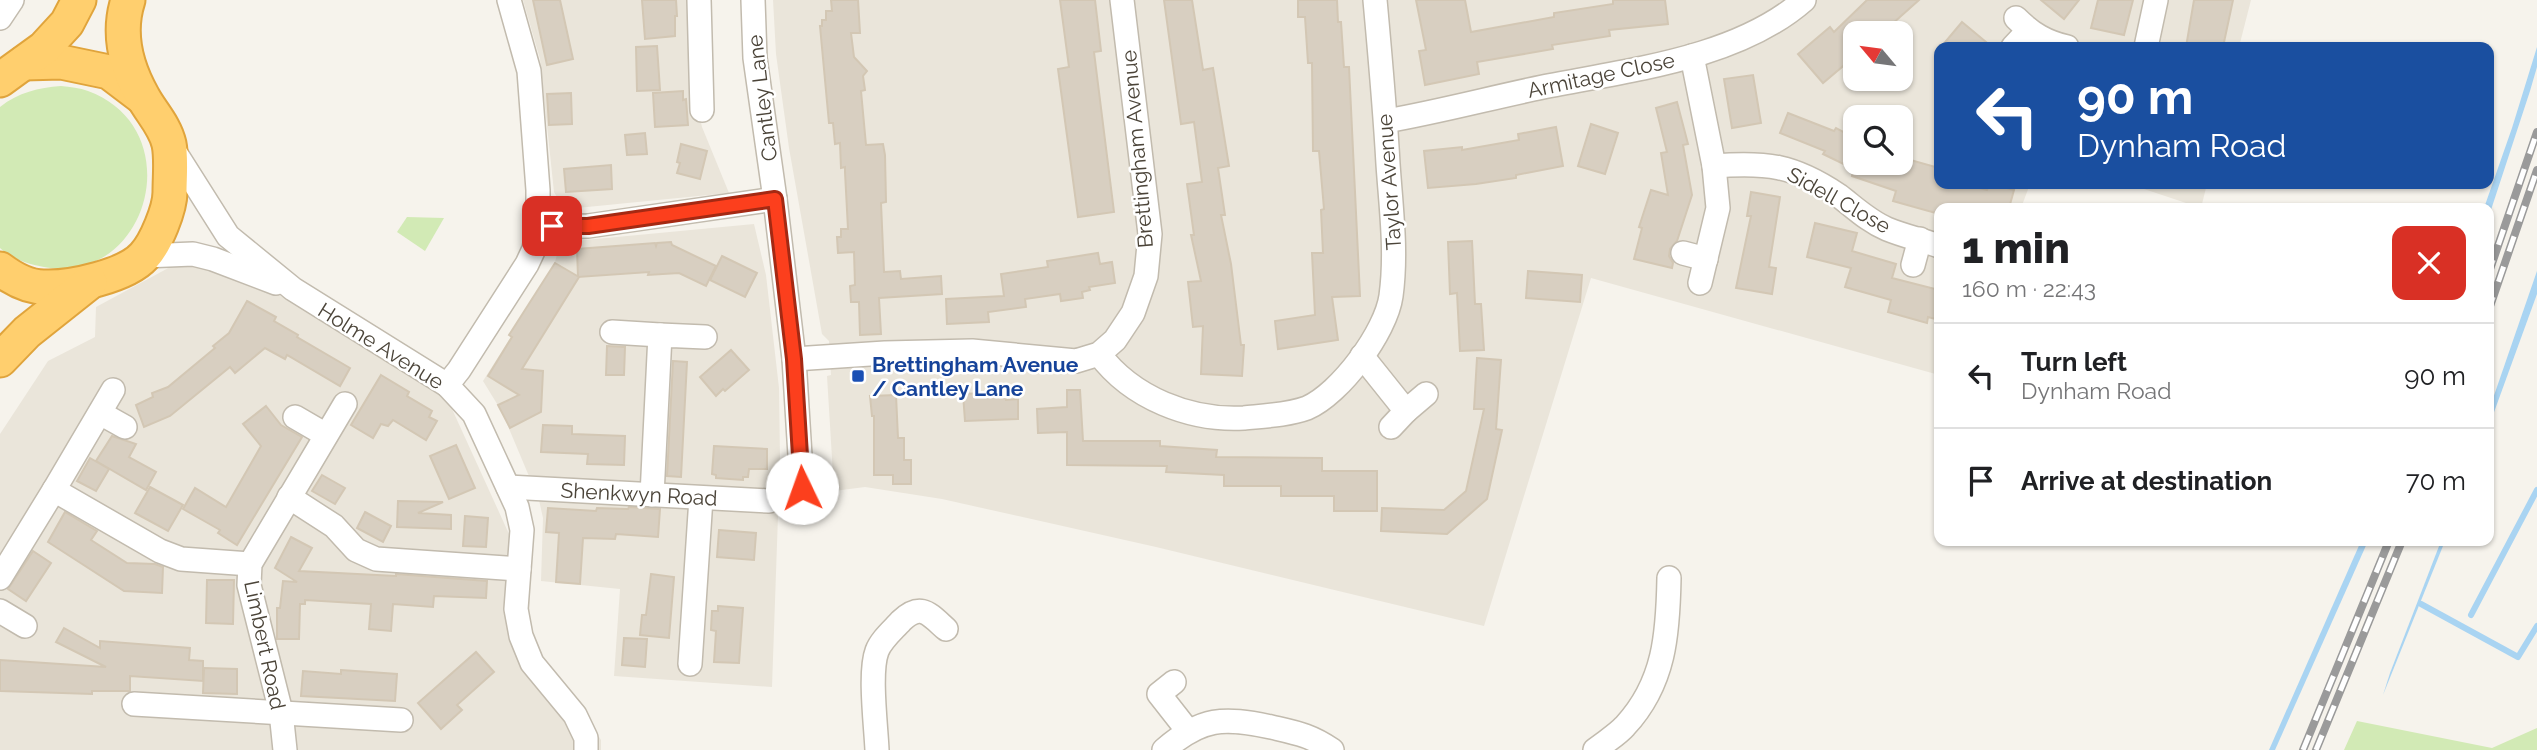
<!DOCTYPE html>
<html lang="en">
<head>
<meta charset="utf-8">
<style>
  :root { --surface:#fff; --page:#f2f2f2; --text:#202124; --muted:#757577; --line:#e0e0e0 }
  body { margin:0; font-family:Raleway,sans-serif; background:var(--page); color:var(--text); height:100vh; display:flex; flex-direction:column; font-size:26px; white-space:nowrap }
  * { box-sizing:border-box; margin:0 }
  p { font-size:23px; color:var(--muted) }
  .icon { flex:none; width:38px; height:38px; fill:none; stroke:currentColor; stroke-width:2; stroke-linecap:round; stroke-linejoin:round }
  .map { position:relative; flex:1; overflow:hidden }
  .sheet { position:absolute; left:1934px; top:203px; width:560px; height:343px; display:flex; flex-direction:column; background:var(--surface); border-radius:14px; box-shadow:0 2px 5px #0004 }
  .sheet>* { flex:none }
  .top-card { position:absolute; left:1934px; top:42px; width:560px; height:147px; border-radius:14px; box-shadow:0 2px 5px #0004; background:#1a4fa0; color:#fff; overflow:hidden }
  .needle { width:46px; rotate:299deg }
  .controls { position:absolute; left:1843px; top:21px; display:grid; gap:14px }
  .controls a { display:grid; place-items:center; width:70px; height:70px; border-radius:14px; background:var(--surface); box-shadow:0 2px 5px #0004; font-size:35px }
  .pin { position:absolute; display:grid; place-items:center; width:60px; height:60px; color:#fff; margin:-30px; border-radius:14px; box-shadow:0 4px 10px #0006 }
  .me { position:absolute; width:77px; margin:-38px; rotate:357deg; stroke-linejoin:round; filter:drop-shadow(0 0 5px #0008) }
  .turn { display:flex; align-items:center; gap:24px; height:147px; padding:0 28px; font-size:32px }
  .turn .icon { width:91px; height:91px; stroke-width:2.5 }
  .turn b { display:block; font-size:49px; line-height:60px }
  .round { display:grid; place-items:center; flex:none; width:74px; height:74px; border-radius:14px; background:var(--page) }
  .headline { display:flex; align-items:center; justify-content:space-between; height:119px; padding:0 28px }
  h1 { font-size:42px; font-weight:800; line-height:52px }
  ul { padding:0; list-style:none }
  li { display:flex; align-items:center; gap:21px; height:105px; padding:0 28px; border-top:2px solid var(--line) }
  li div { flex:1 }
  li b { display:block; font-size:26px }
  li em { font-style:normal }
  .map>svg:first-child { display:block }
  .residential { fill:#eae5da; fill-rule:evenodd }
  .green { fill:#d2eab5 }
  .water { fill:#a9d4f2 }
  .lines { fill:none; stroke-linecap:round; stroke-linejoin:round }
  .stream { stroke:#a9d4f2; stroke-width:6 }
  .building { fill:#d8cfc1; stroke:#d3c7b4; stroke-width:2 }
  .minor-casing { stroke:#c2bbae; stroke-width:26 }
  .highway-casing { stroke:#e0a43c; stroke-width:37 }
  .minor { stroke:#fff; stroke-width:23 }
  .highway { stroke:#ffcf6e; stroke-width:33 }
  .rail-casing { stroke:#9a9a9a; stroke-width:8 }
  .rail { stroke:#fff; stroke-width:5; stroke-dasharray:16; stroke-linecap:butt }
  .route-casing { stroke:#a42913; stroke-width:18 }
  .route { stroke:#fc3f1d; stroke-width:12 }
  .transit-dot { fill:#1a4fb4; stroke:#fff; stroke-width:2.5 }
  .labels { text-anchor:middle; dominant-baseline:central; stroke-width:5; stroke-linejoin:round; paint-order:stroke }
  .street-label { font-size:21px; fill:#4b4439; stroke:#fff }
  .transit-label { font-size:21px; font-weight:bold; fill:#164399; stroke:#fff; text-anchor:start }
</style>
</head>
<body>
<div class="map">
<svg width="2537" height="750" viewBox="0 0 2537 750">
  <rect width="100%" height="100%" fill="#f6f3ec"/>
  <g class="residential">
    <polygon points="523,0 689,0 694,92 702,127 729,193 577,208 560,202 554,192 540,59"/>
    <path d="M773,0h1478l-12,47h-300v137h91l-9,24h-82v167l-348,-97 -107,348 -328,-79 -214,-48 -77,-12 -31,4 -7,-115 4,-1 -2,-34 -7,-7 -33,-186 -13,-94zM1855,33h45v46h-45zM1855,117h45v46h-45z"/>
    <polygon points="2129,184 2207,184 2201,208"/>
    <polygon points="754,224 766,275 779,388 780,459 772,687 614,676 620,589 541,581 543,518 539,500 502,412 483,381 552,272 559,248 564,242"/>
    <polygon points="185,259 283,297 447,398 530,580 529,621 543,663 576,701 601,740 601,750 0,750 0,434 48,361 95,337 96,307"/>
  </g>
  <g class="green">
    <path d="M61,86c9,1 19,2 27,5 103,38 61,195 -44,176 -16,-3 -32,-8 -44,-19v-141c19,-15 38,-19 61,-21z"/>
    <polygon points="407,217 444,218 425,251 397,232"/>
    <polygon points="2357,721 2492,748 2537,728 2537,750 2344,750"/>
  </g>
  <g class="water">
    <polygon points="2537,47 2537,67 2530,91 2489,216 2488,208 2484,208 2512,128"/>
    <polygon points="2537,271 2537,294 2489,426 2489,410"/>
    <polygon points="2361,541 2368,541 2275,750 2269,750"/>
    <polygon points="2441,541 2445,541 2383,695 2390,673"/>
  </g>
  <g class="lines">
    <g class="stream">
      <polyline points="2421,604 2518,657 2537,626"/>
      <polyline points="2471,615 2537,490"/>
    </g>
  </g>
  <g class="building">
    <polygon points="533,0 560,0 573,59 547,65"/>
    <polygon points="642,0 676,0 677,16 675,16 675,36 645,39"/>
    <polygon points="831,0 858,0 860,33 851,33 854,57 867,71 863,76 865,90 861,91 866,145 883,144 885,155 886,202 881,203 884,272 900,271 901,279 941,276 942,294 879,298 881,334 860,335 859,302 851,302 850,286 855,285 854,252 838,253 837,237 841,237 841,229 848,229 845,172 845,167 841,168 840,143 835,144 833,123 829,123 820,26 822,26 822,20 826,20 826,11 832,11"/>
    <polygon points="1060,0 1095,0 1101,51 1094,52 1114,212 1078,217 1058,69 1069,67"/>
    <polygon points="1164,0 1192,0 1203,70 1213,68 1229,166 1218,168 1225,215 1221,215 1231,264 1241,345 1244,345 1242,376 1201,374 1203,326 1193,327 1188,282 1201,281 1191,235 1194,235 1187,184 1202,182 1194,122 1181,124"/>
    <polygon points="1298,0 1337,0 1338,22 1341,22 1344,67 1349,67 1360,296 1332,297 1338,340 1278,349 1275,321 1315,315 1312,253 1323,253 1321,210 1324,209 1319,151 1313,151 1312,63 1308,63 1305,17 1298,17"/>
    <polygon points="1416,0 1465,0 1471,32 1554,17 1554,13 1613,4 1613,0 1665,0 1668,24 1609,30 1610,36 1552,45 1553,49 1477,62 1479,74 1425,85 1419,51 1426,50"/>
    <polygon points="1867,0 1919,0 1882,33 1855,33 1855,56 1823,83 1798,54 1830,27 1834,32"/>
    <polygon points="2041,0 2079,0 2064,19"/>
    <polygon points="2098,0 2133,0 2124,35 2091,28"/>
    <polygon points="2194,0 2233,0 2223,47 2186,47"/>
    <polygon points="1962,22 1992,47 1941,47"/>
    <polygon points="657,46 660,90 637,91 636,47"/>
    <polygon points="1753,75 1761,123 1732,128 1724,79"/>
    <polygon points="683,91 683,100 686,99 688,125 655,127 653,93"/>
    <polygon points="571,93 572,124 549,125 547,94"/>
    <polygon points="1677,102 1688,144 1683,145 1692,195 1677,241 1670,249 1669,256 1673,263 1672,268 1634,259 1642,228 1639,227 1651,190 1668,195 1661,153 1667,152 1656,108"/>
    <polygon points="1788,113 1834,131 1836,128 1855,138 1855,166 1856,163 1900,163 1900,157 1939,168 1939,184 1965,184 1987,190 1989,184 1993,184 2014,190 2009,208 1939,208 1939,214 1893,201 1896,191 1852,176 1854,169 1823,154 1825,151 1780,133"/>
    <polygon points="1591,124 1618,133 1605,174 1578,166"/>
    <polygon points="1556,127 1563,166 1516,175 1516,178 1476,184 1428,188 1424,151 1462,147 1462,150 1519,140 1518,134"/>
    <polygon points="645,133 647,154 627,155 625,135"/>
    <polygon points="681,144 707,151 700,179 677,173 680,163 677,162"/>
    <polygon points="611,165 612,189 566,192 564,169"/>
    <polygon points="1751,192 1780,197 1769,267 1776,268 1772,294 1736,288 1751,216 1747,216"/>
    <polygon points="1815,223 1857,233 1852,251 1896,264 1892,278 1939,290 1939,320 1928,317 1927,323 1888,312 1891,300 1845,287 1851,268 1807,257"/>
    <polygon points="1472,241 1475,304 1481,304 1484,350 1460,351 1457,293 1450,294 1448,242"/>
    <polygon points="671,242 672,245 716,266 706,286 679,273 648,275 649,272 578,277 577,249 655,243 656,246 657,243"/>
    <polygon points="1098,253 1100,264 1112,262 1115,283 1089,287 1090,290 1082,292 1083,298 1061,301 1060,294 1025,299 1026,307 988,312 989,322 947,324 946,299 1004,296 1001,274 1048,267 1047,261"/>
    <polygon points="722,256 757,273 745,297 710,280"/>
    <polygon points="555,263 579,277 522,369 543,371 541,412 510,428 498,405 519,395 488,376 512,337 509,335"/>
    <polygon points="1528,271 1582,275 1580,302 1526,298"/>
    <polygon points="247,301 276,317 274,321 298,335 297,337 350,368 340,386 287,355 285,359 265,348 235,373 230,367 170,416 144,427 136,405 153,397 152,393 168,387 215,348 213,346 229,333"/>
    <polygon points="607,346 625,347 624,375 606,375"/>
    <polygon points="731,350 749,370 725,391 723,389 716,396 700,377"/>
    <polygon points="1477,358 1501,360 1496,429 1502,430 1487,499 1447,534 1381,531 1382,508 1444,510 1466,491 1484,409 1474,409"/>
    <polygon points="673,361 687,362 681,477 667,476"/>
    <polygon points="381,375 409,392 407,396 432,411 429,417 437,421 426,440 393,420 388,426 381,424 373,438 351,425"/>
    <polygon points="1067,390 1080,390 1083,441 1160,441 1160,446 1217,450 1216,457 1322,458 1322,471 1377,471 1377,511 1334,511 1334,496 1281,496 1281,486 1224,486 1224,475 1166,472 1167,466 1067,465 1067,432 1038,433 1037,409 1067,407"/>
    <polygon points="1006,392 1006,400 1018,399 1018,419 965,421 963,394"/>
    <polygon points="896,395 898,438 904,438 904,460 911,460 911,484 893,484 893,475 874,475 874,416 872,416 870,396"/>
    <polygon points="266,406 281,425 302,437 237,545 218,533 220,530 183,509 195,488 226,507 261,446 243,424"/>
    <polygon points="543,425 572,426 572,434 625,436 624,465 587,464 588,454 541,452"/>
    <polygon points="112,436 136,444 129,457 156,472 146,490 96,461"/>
    <polygon points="456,445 475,488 449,499 430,456"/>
    <polygon points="714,446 767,449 767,469 749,469 748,477 743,477 743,480 716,478 716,475 712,474"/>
    <polygon points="90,458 109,469 96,491 77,481"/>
    <polygon points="322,475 345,488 335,504 312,491"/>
    <polygon points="150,487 183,505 168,531 135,513"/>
    <polygon points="398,501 443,502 418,513 451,515 451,529 397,527"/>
    <polygon points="629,507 660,509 658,537 616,534 615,539 583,538 580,584 556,582 559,533 546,532 548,508 596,511 597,508 628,509"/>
    <polygon points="65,512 97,531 91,540 127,563 155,564 163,567 162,593 124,591 48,542"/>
    <polygon points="365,512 391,526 383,542 357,528"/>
    <polygon points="465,516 488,518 486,547 463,546"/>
    <polygon points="719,530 756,533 754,560 717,557"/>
    <polygon points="291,537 312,548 299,571 396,576 396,574 487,581 486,598 434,596 433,607 393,604 391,631 369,629 371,604 305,600 305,604 300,604 299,639 277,639 277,608 280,608 283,581 297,582 275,568"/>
    <polygon points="33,551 51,563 26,601 8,589"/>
    <polygon points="651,574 674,577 669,638 640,635 642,615 646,615"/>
    <polygon points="207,580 234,580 233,624 206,623"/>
    <polygon points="718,606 743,608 739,663 714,662 716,631 711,630 712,611 718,611"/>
    <polygon points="64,628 100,648 100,641 190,648 189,660 203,661 203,681 130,676 130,691 92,691 92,694 0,691 0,660 106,667 56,642"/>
    <polygon points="624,638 647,639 645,667 622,665"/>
    <polygon points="476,652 494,672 457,705 462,710 441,729 418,703"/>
    <polygon points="204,668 237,669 237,694 203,693"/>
    <polygon points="341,670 397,674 395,701 301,696 303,671 341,674"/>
  </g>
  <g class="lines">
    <defs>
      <g id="minor">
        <polyline points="699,0 702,110"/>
        <polyline points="753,0 755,58 775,199 794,359 802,488"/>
        <polyline points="0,18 12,0"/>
        <path d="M2016,18c16,16 30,24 51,29"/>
        <polyline points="2013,47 2029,30"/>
        <polyline points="2146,47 2156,0"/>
        <polyline points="1692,56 1714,166 1718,208 1700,283"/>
        <path d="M1386,121c52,-9 104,-23 157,-34 85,-17 194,-28 261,-87"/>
        <polyline points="171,146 228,236 293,289 447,385 474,414 517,507 522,530 516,609 521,636 532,663 575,715 586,738 586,750"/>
        <path d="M1714,166c53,-4 79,-1 124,29 16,12 30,26 49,34 17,7 35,11 52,17"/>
        <polyline points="538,227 588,226 775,199"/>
        <polyline points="1683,253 1706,259"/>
        <polyline points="144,256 193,254 213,259 276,283"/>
        <polyline points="1913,265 1920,239"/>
        <polyline points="612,332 660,335"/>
        <path d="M1099,354c33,44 91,67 145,64 20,-2 44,-3 63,-10 33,-14 79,-76 84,-112 6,-44 0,-88 -3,-132 -3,-55 -8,-109 -13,-164"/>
        <polyline points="1362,356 1406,411 1426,394"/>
        <polyline points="794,359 885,353 972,351 1076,361 1099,354 1115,340 1133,313 1146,276 1150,234 1122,0"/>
        <polyline points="447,385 459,370 527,264 534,249 538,227 538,190 529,71 509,0"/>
        <polyline points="113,390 54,490 160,551 181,559 250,564"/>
        <polyline points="100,413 125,427"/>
        <polyline points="295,417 326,435"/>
        <polyline points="1391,427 1406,411"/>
        <polyline points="508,487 769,501"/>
        <polyline points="652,495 660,335 705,337"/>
        <polyline points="289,497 334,526 356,550 376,559 519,569"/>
        <polyline points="0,578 54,490"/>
        <polyline points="0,611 25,626"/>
        <polyline points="690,664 701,498"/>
        <polyline points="1174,682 1159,694 1188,731"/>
        <polyline points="134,704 401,720"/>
        <polyline points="285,750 281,712 249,585 250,564 345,404"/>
        <path d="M877,750c-1,-24 -8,-78 0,-99 4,-11 16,-21 24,-30 20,-19 28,-7 45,8"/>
        <path d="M1164,750c38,-33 59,-33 107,-23 26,6 39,8 61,23"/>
        <path d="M1595,750c10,-8 22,-15 30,-24 40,-43 43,-93 44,-148"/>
      </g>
      <g id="highway">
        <polyline points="24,63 61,62 109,72 142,97"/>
        <polyline points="0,80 44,48 67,23 79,0"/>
        <path d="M0,269c12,9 29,18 44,18 27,1 82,-11 100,-31 12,-13 26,-47 26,-64 0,-15 2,-34 -1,-48 -4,-18 -18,-32 -26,-47 -17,-30 -26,-63 -15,-97"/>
        <polyline points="0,360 27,332 90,282"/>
      </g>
    </defs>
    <use href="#minor" class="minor-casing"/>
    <use href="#highway" class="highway-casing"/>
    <use href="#minor" class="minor"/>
    <use href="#highway" class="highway"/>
    <defs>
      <g id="rail">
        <polyline points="2488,275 2537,132"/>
        <polyline points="2488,312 2537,170"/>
        <polyline points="2303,750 2389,541"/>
        <polyline points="2316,750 2402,541"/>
      </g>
    </defs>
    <use href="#rail" class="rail-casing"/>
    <use href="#rail" class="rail"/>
  </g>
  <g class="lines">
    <defs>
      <polyline id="route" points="552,226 588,226 775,199 794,359 802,488"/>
    </defs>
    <use href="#route" class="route-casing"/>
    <use href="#route" class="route"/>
  </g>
  <rect class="transit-dot" x="851" y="369" width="14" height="14" rx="3.5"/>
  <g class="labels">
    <g class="street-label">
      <text transform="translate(1601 75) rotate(-12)">Armitage Close</text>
      <text transform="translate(762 98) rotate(-97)">Cantley Lane</text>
      <text transform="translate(1137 149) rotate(-95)">Brettingham Avenue</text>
      <text transform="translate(1389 182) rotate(-94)">Taylor Avenue</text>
      <text transform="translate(1839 200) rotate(29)">Sidell Close</text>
      <text transform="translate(381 346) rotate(32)">Holme Avenue</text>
      <text transform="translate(639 494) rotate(3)">Shenkwyn Road</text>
      <text transform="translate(265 645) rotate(78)">Limbert Road</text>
    </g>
    <g class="transit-label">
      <text x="872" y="364">Brettingham Avenue<tspan x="872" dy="24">/ Cantley Lane</tspan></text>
    </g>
  </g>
</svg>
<div class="controls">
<a><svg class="needle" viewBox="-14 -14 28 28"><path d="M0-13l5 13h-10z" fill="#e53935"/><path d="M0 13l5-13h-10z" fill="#757577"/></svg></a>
<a><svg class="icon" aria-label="search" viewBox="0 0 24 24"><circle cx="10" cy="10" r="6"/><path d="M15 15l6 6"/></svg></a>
</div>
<div class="pin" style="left:552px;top:226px;background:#d93025"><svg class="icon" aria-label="arrive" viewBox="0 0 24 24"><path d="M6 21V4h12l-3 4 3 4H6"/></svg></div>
<svg class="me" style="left:802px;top:488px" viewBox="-20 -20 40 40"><circle r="19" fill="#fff"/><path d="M0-13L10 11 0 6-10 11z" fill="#fc3f1d"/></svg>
<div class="top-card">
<div class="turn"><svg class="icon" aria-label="left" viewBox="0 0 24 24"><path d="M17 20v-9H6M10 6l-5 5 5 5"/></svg><div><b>90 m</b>Dynham Road</div></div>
</div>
<section class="sheet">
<div class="headline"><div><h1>1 min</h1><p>160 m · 22:43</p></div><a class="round" style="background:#d93025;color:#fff"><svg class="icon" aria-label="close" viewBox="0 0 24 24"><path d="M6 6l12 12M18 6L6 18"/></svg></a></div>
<ul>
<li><svg class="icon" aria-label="left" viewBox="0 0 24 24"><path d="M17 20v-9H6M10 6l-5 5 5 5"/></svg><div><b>Turn left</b><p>Dynham Road</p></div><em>90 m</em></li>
<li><svg class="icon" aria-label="arrive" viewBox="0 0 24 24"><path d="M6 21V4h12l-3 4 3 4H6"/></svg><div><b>Arrive at destination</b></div><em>70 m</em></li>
</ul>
</section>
</div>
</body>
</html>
